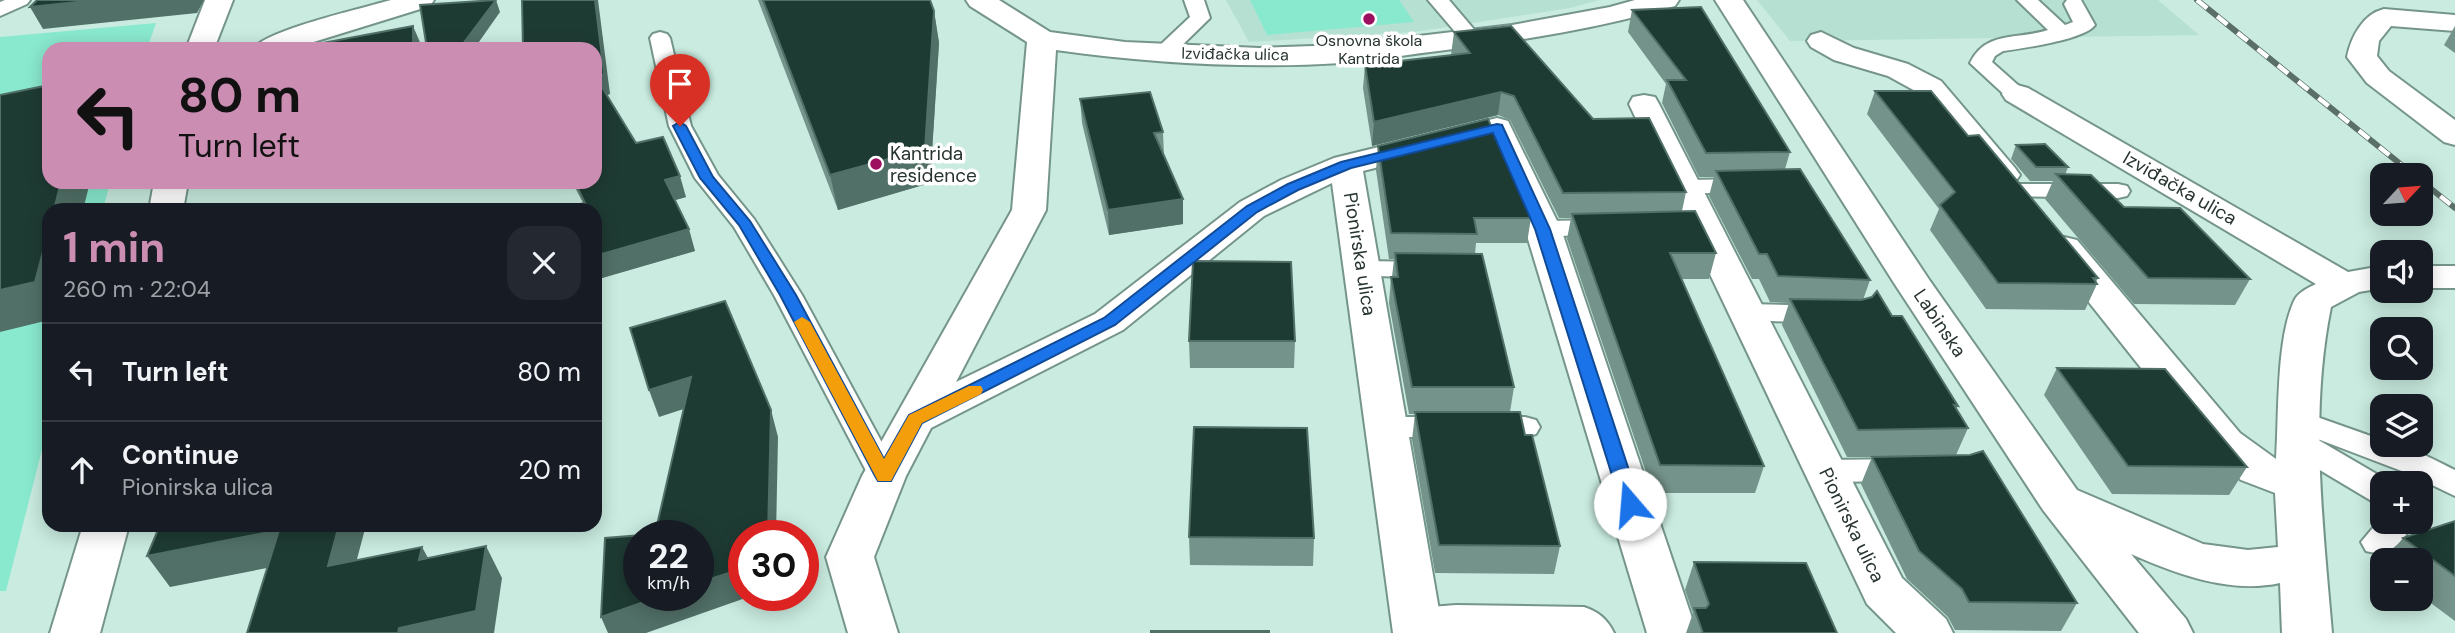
<!DOCTYPE html>
<html lang="en">
<head>
<meta charset="utf-8">
<style>
  :root { --surface:#171b24; --page:#242831; --text:#f1f3f6; --muted:#9ea1a6; --line:#363941; --accent:#cb8db2 }
  body { margin:0; font-family:"DM Sans",sans-serif; background:var(--page); color:var(--text); height:100vh; display:flex; flex-direction:column; font-size:26px; white-space:nowrap }
  * { box-sizing:border-box; margin:0 }
  p { font-size:23px; color:var(--muted) }
  .icon { flex:none; width:38px; height:38px; fill:none; stroke:currentColor; stroke-width:2; stroke-linecap:round; stroke-linejoin:round }
  .map { position:relative; flex:1; overflow:hidden }
  .details { position:absolute; left:42px; top:203px; width:560px; height:329px; display:flex; flex-direction:column; background:var(--surface); border-radius:21px; box-shadow:0 4px 18px #0003 }
  .details>* { flex:none }
  .top-card { position:absolute; left:42px; top:42px; width:560px; height:147px; border-radius:21px; box-shadow:0 4px 18px #0003; background:#cb8db2; color:#111; overflow:hidden }
  .needle { width:46px; rotate:64deg }
  .fabs { position:absolute; left:2370px; top:163px; display:grid; gap:14px }
  .fabs a { display:grid; place-items:center; width:63px; height:63px; border-radius:14px; background:var(--surface); box-shadow:0 4px 18px #0003; font-size:35px }
  .speed { position:absolute; left:623px; top:520px; display:flex; gap:14px; font-size:35px; font-weight:700; text-align:center }
  .speed>* { display:grid; place-content:center; width:91px; height:91px; border-radius:50%; background:var(--surface); box-shadow:0 4px 18px #0003; line-height:1 }
  .speed small { font-size:18px; font-weight:400 }
  .speed .limit { border:10px solid #d22; background:#fff; color:#111 }
  .pin { position:absolute; display:grid; place-items:center; width:60px; height:60px; color:#fff; margin:-72px -30px; border-radius:50% 50% 50% 0; rotate:-45deg; box-shadow:0 0 7px #0007 }
  .pin .icon { rotate:45deg }
  .me { position:absolute; width:77px; margin:-38px; rotate:342deg; stroke-linejoin:round; filter:drop-shadow(0 0 5px #0008) }
  .turn { display:flex; align-items:center; gap:24px; height:147px; padding:0 21px; font-size:32px }
  .turn .icon { width:91px; height:91px; stroke-width:2.5 }
  .turn b { display:block; font-size:49px; line-height:60px }
  .round { display:grid; place-items:center; flex:none; width:74px; height:74px; border-radius:21px; background:var(--page) }
  .head { display:flex; align-items:center; justify-content:space-between; height:119px; padding:0 21px }
  h1 { font-size:42px; font-weight:700; line-height:52px; color:var(--accent) }
  ul { padding:0; list-style:none }
  li { display:flex; align-items:center; gap:21px; height:98px; padding:0 21px; border-top:2px solid var(--line) }
  li div { flex:1 }
  li b { display:block; font-size:26px }
  li em { font-style:normal }
  .map>svg:first-child { display:block }
  .built { fill:#b5e0d2 }
  .green { fill:#89e9ce }
  .lines { fill:none; stroke-linecap:round; stroke-linejoin:round }
  .lane-casing { stroke:#75958b; stroke-width:4 }
  .street-casing { stroke:#75958b; stroke-width:4 }
  .primary-casing { stroke:#75958b; stroke-width:4 }
  .lane { fill:#fff; fill-rule:evenodd }
  .street { fill:#fff; fill-rule:evenodd }
  .primary { fill:#fff; fill-rule:evenodd }
  .rail-casing { stroke:#5b6f69; stroke-width:6 }
  .rail { stroke:#fff; stroke-width:4.5; stroke-dasharray:13; stroke-linecap:butt }
  .wall { fill:#74938a }
  .shaded-wall { fill:#517067 }
  .building { fill:#1e3b33; stroke:#517067; stroke-width:2 }
  .route { fill:#1a73e8; stroke:#114b97; stroke-width:2 }
  .slow { fill:#f59e0b }
  .poi-dot { fill:#9c105f; stroke:#fff; stroke-width:2.5 }
  .labels { text-anchor:middle; dominant-baseline:central; stroke-width:7; stroke-linejoin:round; paint-order:stroke }
  .far-poi-label { font-size:16px; fill:#273430; stroke:#fff }
  .far-street-label { font-size:16px; fill:#273430; stroke:#fff }
  .poi-label { font-size:19px; fill:#273430; stroke:#fff; text-anchor:start }
  .street-label { font-size:19px; fill:#273430; stroke:#fff }
</style>
</head>
<body>
<div class="map">
<svg width="2455" height="633" viewBox="0 0 2455 633">
  <rect width="100%" height="100%" fill="#c9ebe0"/>
  <g class="built">
    <polygon points="1226,0 1599,0 1570,8 1414,32 1249,42"/>
    <polygon points="1757,0 2158,0 2199,35 1790,41"/>
  </g>
  <g class="green">
    <polygon points="1250,0 1399,0 1414,22 1267,35"/>
    <polygon points="156,23 147,49 49,49 49,182 110,182 103,210 49,210 49,422 6,591 0,591 0,37"/>
  </g>
  <g class="lines">
    <defs>
      <g id="lane">
        <polygon points="5,0 30,0 27,4 0,16 0,2"/>
        <polygon points="1184,0 1204,0 1210,18 1170,57 1156,57 1152,53 1156,49 1190,17"/>
        <polygon points="1428,0 1449,0 1477,33 1480,37 1477,41 1463,41"/>
        <path d="M2017,0h21l27,25 8,-3 -9,-18 3,-4h14l14,25c-11,15 -72,23 -92,26l-8,5 -3,6 36,32 -3,5h-16l-39,-36c16,-33 47,-23 78,-33z"/>
        <polygon points="660,32 667,34 670,38 691,126 718,175 754,219 802,295 900,476 895,484 884,487 873,484 774,295 734,227 695,178 669,126 650,38 653,34"/>
        <polygon points="1749,179 1758,181 1761,186 1758,191 1685,194 1676,192 1673,187 1676,182 1685,180"/>
        <polygon points="2017,184 2118,184 2127,186 2130,191 2127,196 2118,198 2008,196 2005,191 2008,186"/>
        <polygon points="1608,220 1617,223 1621,228 1617,233 1543,237 1534,234 1530,229 1534,224 1543,221"/>
        <polygon points="1362,261 1429,262 1438,264 1442,270 1438,276 1429,278 1353,275 1349,269 1353,263"/>
        <polygon points="1747,304 1824,306 1834,309 1838,315 1834,321 1824,324 1737,319 1733,313 1737,307"/>
        <path d="M2300,411l82,29v4c26,0 50,15 73,26v26l-48,-23 -92,-35 77,45h-10v21l-12,-4 -82,-49 -5,-8 5,-8 12,-2 -11,-5 -4,-7 4,-7z"/>
        <polygon points="1387,417 1525,417 1536,420 1540,427 1536,434 1525,437 1387,437 1376,434 1372,427 1376,420"/>
        <polygon points="1903,459 1914,462 1919,470 1914,478 1903,481 1826,482 1815,479 1810,471 1815,463 1826,460"/>
        <path d="M2382,517v5h32c-11,20 -24,36 -48,29l-5,-9z"/>
        <path d="M1456,605l128,2c15,5 23,12 30,26h-207l-8,-11 5,-10 13,-4z"/>
      </g>
      <g id="street">
        <path d="M391,0h43l-4,6 -139,43h-38c13,-19 111,-41 138,-49z"/>
        <path d="M966,0h33l51,32 75,10 134,6 83,-3 170,-20 98,-18 25,-7h44l-4,6c-75,22 -151,34 -229,44 -35,4 -70,10 -105,13 -95,6 -191,0 -285,-13l-10,160 -90,172 139,-68 145,-112 41,-22 53,-22 163,-40 11,3 53,108 136,404h-50l-122,-404 -39,-89 -123,31 80,462h-50l-61,-450 -68,33 -141,114 -192,98 -25,48 -32,81 24,76h-50l-22,-76 36,-81 150,-266 15,-168 -57,-36z"/>
        <path d="M1715,0h28l187,281 147,209 126,54 45,6 30,-3 -3,-54 -34,-13 -31,-25 -164,-207 5,-8 13,-3 13,3 163,193 36,26c3,-44 0,-119 18,-158 4,-9 14,-13 22,-17l-310,-184 -4,-6 4,-6 11,-3 11,3 320,184 34,-6v22l-23,4 -28,15c-22,107 -8,218 1,326h-50l-2,-50c-50,11 -104,-9 -149,-29l55,65 7,14h-54l-96,-123 -149,-227z"/>
        <path d="M2384,9l71,6v16l-64,-5 -12,15 -2,15 12,15 66,49v25l-11,-3 -77,-59 -20,-26c4,-20 16,-43 37,-48z"/>
        <polygon points="1821,32 1854,48 1908,64 1941,81 2015,168 2020,175 2015,182 2003,185 1991,182 1919,93 1888,76 1834,60 1811,47 1807,41 1811,35"/>
        <polygon points="1644,95 1655,97 1659,104 1902,578 1946,619 1953,633 1896,633 1867,604 1629,104 1633,97"/>
        <rect x="2420" y="266" width="35" height="22"/>
      </g>
      <g id="primary">
        <polygon points="205,0 233,0 214,49 186,49"/>
        <polygon points="154,182 188,182 183,210 149,210"/>
        <polygon points="83,525 129,525 100,633 50,633"/>
      </g>
    </defs>
    <use href="#lane" class="lane-casing"/>
    <use href="#street" class="street-casing"/>
    <use href="#primary" class="primary-casing"/>
    <use href="#lane" class="lane"/>
    <use href="#street" class="street"/>
    <use href="#primary" class="primary"/>
    <defs>
      <g id="rail">
        <polyline points="2197,0 2414,175"/>
        <polyline points="2420,180 2455,208"/>
      </g>
    </defs>
    <use href="#rail" class="rail-casing"/>
    <use href="#rail" class="rail"/>
  </g>
  <g class="wall">
    <polygon points="758,0 930,0 934,11 939,43 930,183 838,210"/>
    <polygon points="1632,10 1790,152 1785,169 1870,280 1863,300 1892,316 1958,406 1956,409 1968,428 1956,455 2077,603 2061,631 1955,630 1948,617 1907,579 1861,484 1872,457 1847,457 1782,325 1789,303 1770,302 1759,279 1752,279 1709,196 1714,177 1699,177 1662,103 1666,84 1628,32"/>
    <polygon points="2455,26 2455,53 2444,45"/>
    <polygon points="1454,32 1593,119 1686,192 1682,211 1716,253 1709,279 1681,279 1764,466 1755,493 1653,493 1567,239 1571,218 1559,218 1510,120 1498,115 1372,146 1363,88 1365,65 1451,55"/>
    <polygon points="595,49 610,94 607,95 636,143 686,197 675,200 695,251 602,278 595,259 595,210 583,203 572,182 595,182 598,153"/>
    <polygon points="1875,91 1968,136 2098,278 2096,282 2097,284 2085,310 1986,309 1930,230 1939,209 1867,114"/>
    <polygon points="1080,99 1163,132 1164,156 1183,199 1183,224 1109,235 1082,123"/>
    <polygon points="2016,145 2068,167 2065,175 2250,279 2235,305 2134,304 2045,199 2053,181 2030,181 2011,159"/>
    <polygon points="1378,146 1531,218 1527,243 1476,243 1475,254 1514,387 1510,412 1525,435 1560,546 1554,574 1435,573 1412,440 1415,414 1409,414 1389,303 1391,277 1392,277 1394,259 1389,259 1376,170"/>
    <polygon points="1189,341 1295,341 1294,368 1190,368"/>
    <polygon points="2057,368 2247,467 2229,495 2112,494 2044,395"/>
    <polygon points="2455,521 2455,621 2420,595 2420,560 2386,560 2403,538"/>
    <polygon points="1189,537 1314,538 1313,566 1190,565"/>
    <polygon points="1694,562 1837,633 1686,633 1693,613 1685,590"/>
  </g>
  <g class="shaded-wall">
    <polygon points="96,0 204,0 197,13 43,29 30,7"/>
    <polygon points="496,0 500,12 474,49 459,49"/>
    <polygon points="595,0 598,0 610,94 601,96 595,76"/>
    <polygon points="934,11 939,43 930,183 838,210 830,175"/>
    <polygon points="413,26 422,47 422,49 413,49"/>
    <polygon points="1501,92 1498,115 1372,146 1374,122"/>
    <polygon points="680,176 686,197 672,201 665,180"/>
    <polygon points="61,182 90,182 83,210 54,210"/>
    <polygon points="1183,199 1183,224 1109,235 1108,210"/>
    <polygon points="49,229 49,320 0,332 0,290"/>
    <polygon points="689,229 695,251 602,278 595,256"/>
    <polygon points="691,377 699,404 659,417 649,390"/>
    <polygon points="771,410 778,437 776,536 768,536"/>
    <polygon points="339,525 366,525 347,597 328,566"/>
    <polygon points="279,530 298,562 170,587 147,556"/>
    <polygon points="486,546 502,578 494,633 398,633 399,628"/>
    <polygon points="422,547 439,578 419,560"/>
    <polygon points="744,568 744,595 754,595 646,633 608,633 601,617 664,595 698,595 698,583"/>
  </g>
  <g class="building">
    <polygon points="37,0 96,0 30,7"/>
    <polygon points="496,0 459,49 427,49 420,5"/>
    <polygon points="522,0 595,0 604,74 595,76 636,143 663,137 680,176 665,180 689,229 595,256 595,210 577,210 575,205 585,203 575,182 595,182 595,154 598,153 595,139 595,49 523,49"/>
    <polygon points="763,0 930,0 934,11 925,149 830,175"/>
    <polygon points="1701,7 1790,152 1706,153 1667,80 1686,80 1632,10"/>
    <polygon points="413,26 413,49 291,49"/>
    <polygon points="1511,26 1593,119 1649,118 1686,192 1563,193 1514,96 1501,92 1374,122 1365,65 1470,53 1454,32"/>
    <polygon points="49,85 49,182 61,182 54,210 49,210 49,229 35,282 0,290 0,95"/>
    <polygon points="1875,91 1931,91 1968,136 1979,135 2098,278 2093,278 2097,284 1998,283 1940,205 1955,192"/>
    <polygon points="1150,92 1163,132 1154,133 1183,199 1108,210 1080,99"/>
    <polygon points="1488,119 1531,218 1474,218 1477,234 1391,233 1378,146"/>
    <polygon points="2045,144 2068,167 2036,167 2016,145"/>
    <polygon points="1800,169 1870,280 1778,276 1767,254 1759,254 1716,171"/>
    <polygon points="2056,174 2091,175 2124,207 2180,208 2250,279 2148,278"/>
    <polygon points="335,206 335,210 316,210"/>
    <polygon points="1695,211 1716,253 1670,253 1764,466 1660,465 1572,214"/>
    <polygon points="1395,253 1482,254 1514,387 1412,387 1391,277 1398,277"/>
    <polygon points="1193,261 1291,262 1295,341 1189,341"/>
    <polygon points="1877,291 1892,316 1902,316 1958,406 1954,405 1968,428 1858,430 1790,299 1861,300 1872,297"/>
    <polygon points="725,301 771,410 768,536 744,536 744,568 698,583 698,536 639,536 639,595 664,595 601,617 605,538 655,534 691,377 649,390 630,328"/>
    <polygon points="2057,368 2165,369 2247,467 2128,466"/>
    <polygon points="1415,412 1520,412 1525,435 1532,435 1560,546 1439,545"/>
    <polygon points="1194,427 1307,428 1314,538 1189,537"/>
    <polygon points="1983,451 2077,603 1969,602 1962,589 1919,551 1872,457 1970,455"/>
    <polygon points="2455,521 2455,576 2403,538"/>
    <polygon points="160,525 339,525 328,566 422,547 419,560 486,546 476,611 399,628 398,633 247,633 279,530 147,556"/>
    <polygon points="1694,562 1806,563 1837,633 1703,633 1694,608 1706,608 1709,604"/>
    <rect x="1151" y="631" width="118" height="2"/>
  </g>
  <polygon class="route" points="680,122 686,126 713,177 750,221 796,295 884,459 909,415 1104,318 1247,206 1288,184 1341,162 1497,124 1502,125 1550,229 1640,504 1637,509 1624,509 1621,504 1535,229 1493,133 1351,168 1298,190 1257,212 1115,325 922,423 891,481 878,481 875,476 780,295 739,225 700,178 673,126"/>
  <polygon class="slow" points="802,317 810,322 884,459 909,415 969,386 981,386 983,390 981,394 922,423 891,481 878,481 794,322"/>
  <g class="poi-dot">
    <circle cx="1369" cy="19" r="7"/>
    <circle cx="876" cy="164" r="7"/>
  </g>
  <g class="labels">
    <g class="far-poi-label">
      <text x="1369" y="40">Osnovna škola<tspan x="1369" dy="18">Kantrida</tspan></text>
    </g>
    <g class="far-street-label">
      <text transform="translate(1235 54) rotate(1)">Izviđačka ulica</text>
    </g>
    <g class="poi-label">
      <text x="890" y="153">Kantrida<tspan x="890" dy="22">residence</tspan></text>
    </g>
    <g class="street-label">
      <text transform="translate(2180 188) rotate(30)">Izviđačka ulica</text>
      <text transform="translate(1360 254) rotate(81)">Pionirska ulica</text>
      <text transform="translate(1940 323) rotate(56)">Labinska</text>
      <text transform="translate(1852 525) rotate(64)">Pionirska ulica</text>
    </g>
  </g>
</svg>
<div class="fabs">
<a><svg class="needle" viewBox="-14 -14 28 28"><path d="M0-13l5 13h-10z" fill="#e53935"/><path d="M0 13l5-13h-10z" fill="#9ea1a6"/></svg></a>
<a><svg class="icon" aria-label="sound" viewBox="0 0 24 24"><path d="M4 9h4l5-4v14l-5-4H4zM17 9q2 3 0 6"/></svg></a>
<a><svg class="icon" aria-label="search" viewBox="0 0 24 24"><circle cx="10" cy="10" r="6"/><path d="M15 15l6 6"/></svg></a>
<a><svg class="icon" aria-label="layers" viewBox="0 0 24 24"><path d="M12 4l9 5-9 5-9-5zM3 14l9 5 9-5"/></svg></a>
<a>+</a>
<a>−</a>
</div>
<div class="speed"><div>22<small>km/h</small></div><div class="limit">30</div></div>
<div class="pin" style="left:680px;top:126px;background:#d93025"><svg class="icon" aria-label="arrive" viewBox="0 0 24 24"><path d="M6 21V4h12l-3 4 3 4H6"/></svg></div>
<svg class="me" style="left:1630px;top:504px" viewBox="-20 -20 40 40"><circle r="19" fill="#fff"/><path d="M0-13L10 11 0 6-10 11z" fill="#1a73e8"/></svg>
<div class="top-card">
<div class="turn"><svg class="icon" aria-label="left" viewBox="0 0 24 24"><path d="M17 20v-9H6M10 6l-5 5 5 5"/></svg><div><b>80 m</b>Turn left</div></div>
</div>
<section class="details">
<div class="head"><div><h1>1 min</h1><p>260 m · 22:04</p></div><a class="round"><svg class="icon" aria-label="close" viewBox="0 0 24 24"><path d="M6 6l12 12M18 6L6 18"/></svg></a></div>
<ul>
<li><svg class="icon" aria-label="left" viewBox="0 0 24 24"><path d="M17 20v-9H6M10 6l-5 5 5 5"/></svg><div><b>Turn left</b></div><em>80 m</em></li>
<li><svg class="icon" aria-label="ahead" viewBox="0 0 24 24"><path d="M12 20V5M6 11l6-6 6 6"/></svg><div><b>Continue</b><p>Pionirska ulica</p></div><em>20 m</em></li>
</ul>
</section>
</div>
</body>
</html>
